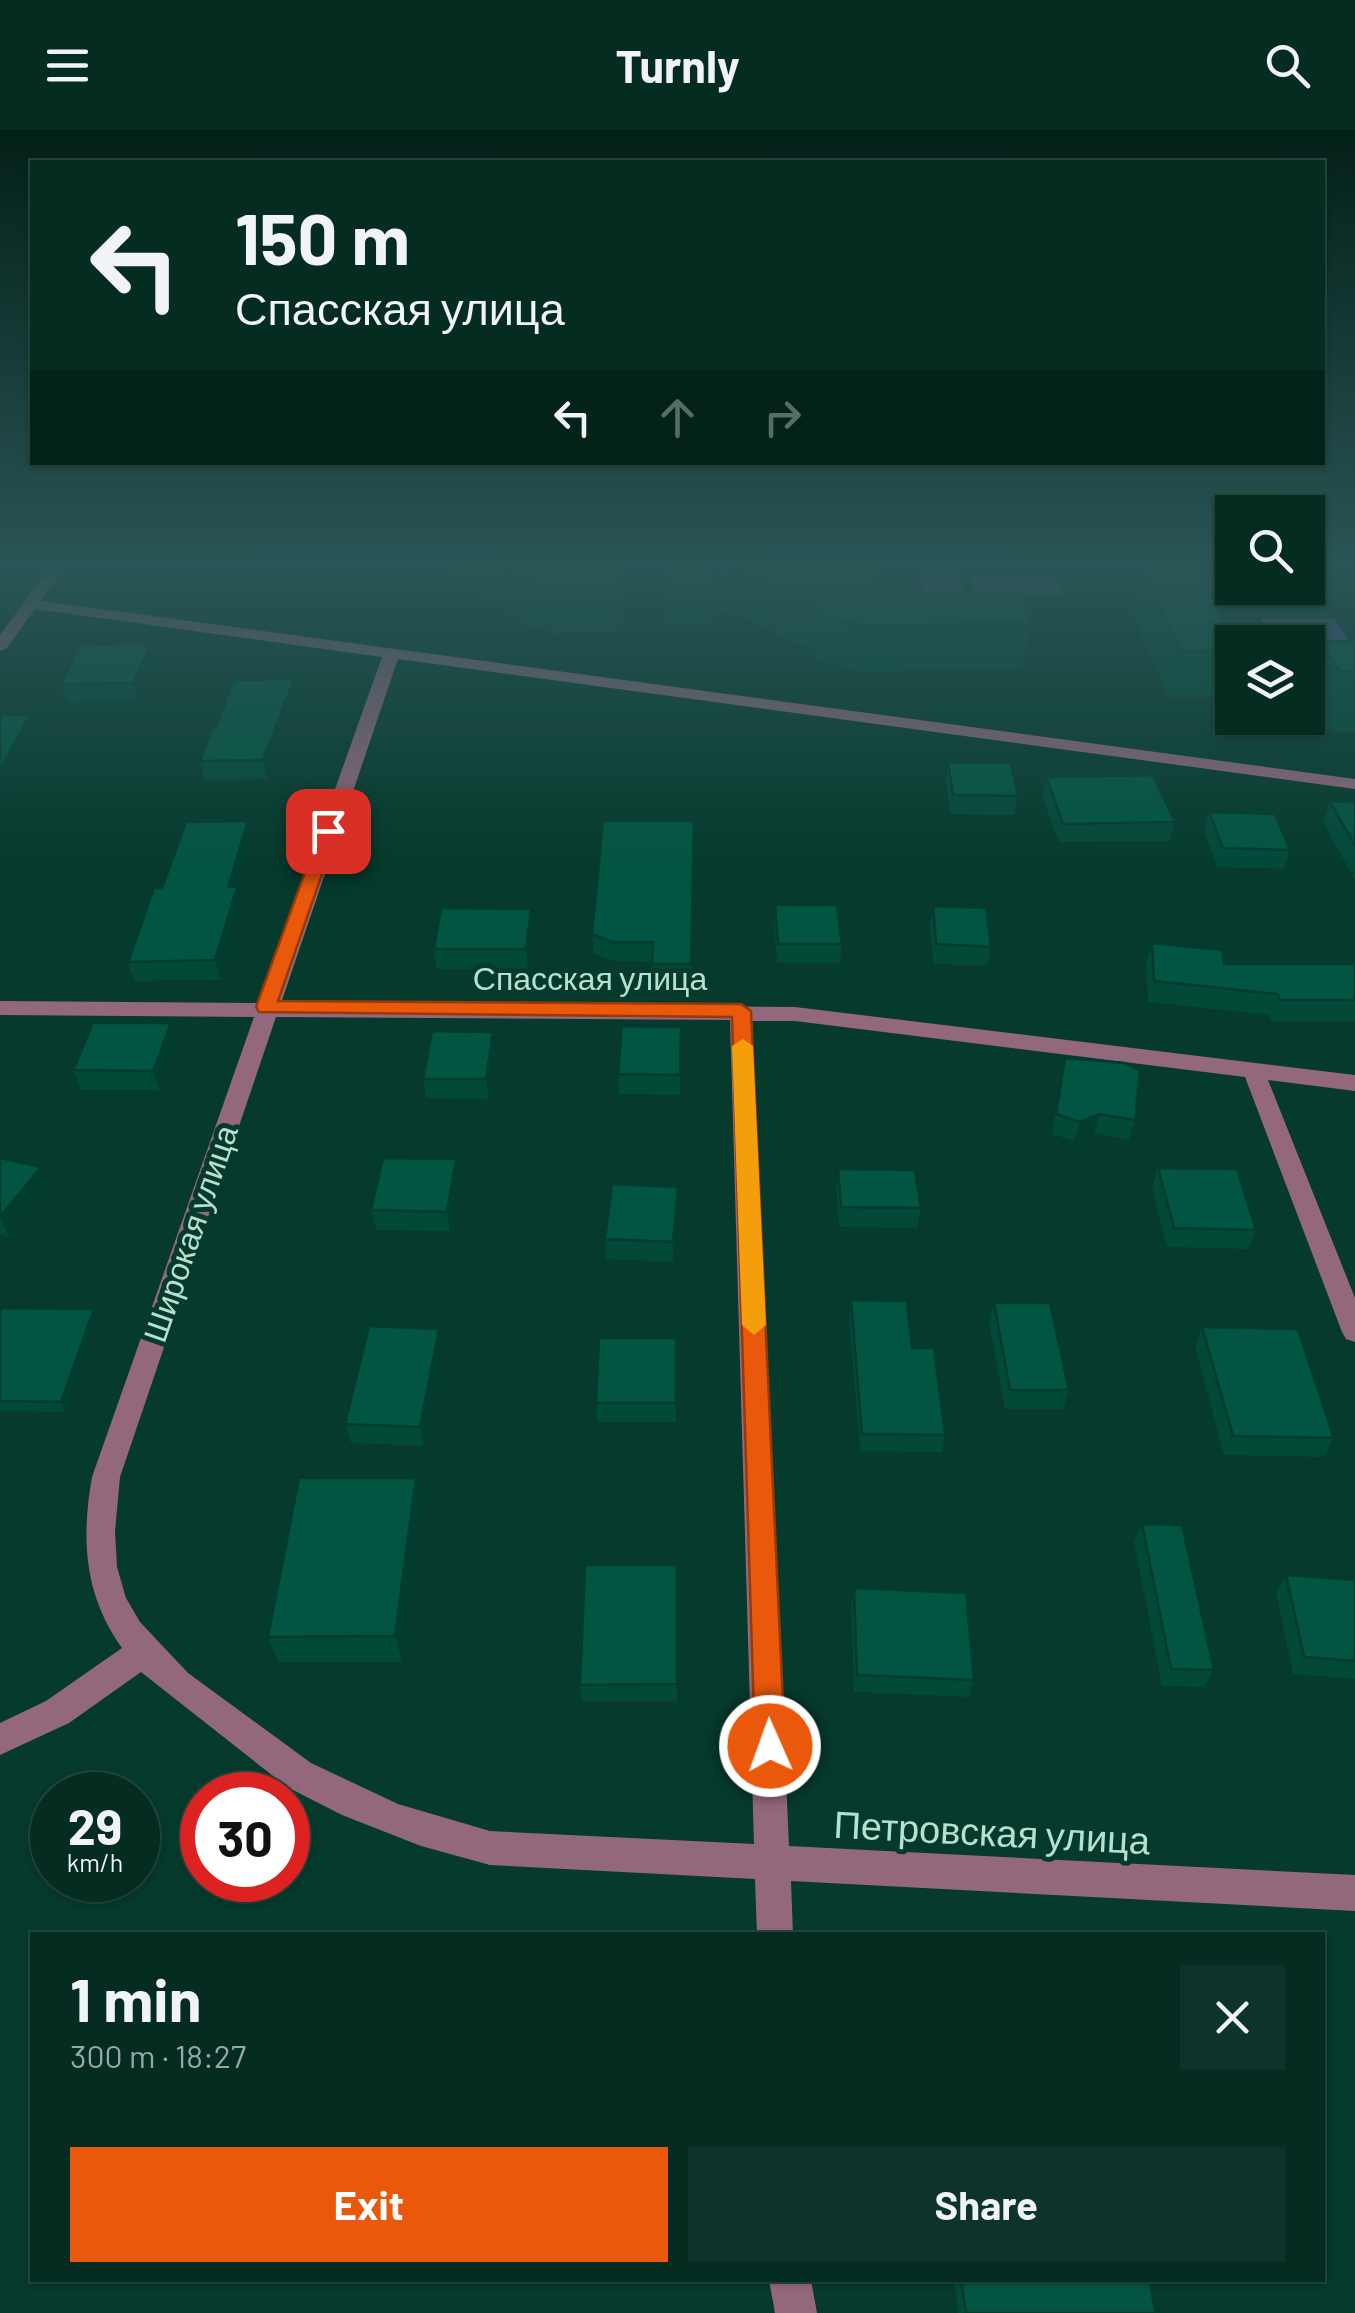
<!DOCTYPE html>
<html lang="en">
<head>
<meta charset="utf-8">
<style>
  :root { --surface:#042c21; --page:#0d342a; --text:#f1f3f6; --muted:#97a7a5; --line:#25483f; --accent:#ea580c }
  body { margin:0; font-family:Barlow,sans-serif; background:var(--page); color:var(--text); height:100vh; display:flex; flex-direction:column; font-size:38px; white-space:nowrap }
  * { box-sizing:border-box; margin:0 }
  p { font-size:32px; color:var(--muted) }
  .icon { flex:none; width:55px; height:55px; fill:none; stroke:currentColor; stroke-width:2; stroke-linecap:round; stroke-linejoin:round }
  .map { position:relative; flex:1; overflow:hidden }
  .side { position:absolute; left:30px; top:1802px; width:1295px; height:350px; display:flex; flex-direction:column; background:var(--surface); border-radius:0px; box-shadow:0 2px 8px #0004,0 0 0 2px var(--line) }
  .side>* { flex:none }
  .hud { position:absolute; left:30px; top:30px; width:1295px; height:305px; border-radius:0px; box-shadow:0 2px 8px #0004,0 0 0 2px var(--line); background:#042c21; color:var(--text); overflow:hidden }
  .tools { position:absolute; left:1215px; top:365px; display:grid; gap:20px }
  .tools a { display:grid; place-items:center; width:110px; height:110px; border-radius:0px; background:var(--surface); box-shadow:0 2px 8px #0004,0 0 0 2px var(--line); font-size:50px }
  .speed { position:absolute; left:30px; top:1642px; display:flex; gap:20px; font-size:50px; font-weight:700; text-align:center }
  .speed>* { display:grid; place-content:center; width:130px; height:130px; border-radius:50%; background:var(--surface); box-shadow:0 2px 8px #0004,0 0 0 2px var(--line); line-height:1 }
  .speed small { font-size:25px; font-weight:400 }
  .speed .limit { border:15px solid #d22; background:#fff; color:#111 }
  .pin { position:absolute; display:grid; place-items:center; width:85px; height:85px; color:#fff; margin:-42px; border-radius:20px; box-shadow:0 5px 15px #0006 }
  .me { position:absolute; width:110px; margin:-55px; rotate:358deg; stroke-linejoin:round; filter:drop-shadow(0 0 8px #0008) }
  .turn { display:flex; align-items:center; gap:35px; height:210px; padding:0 40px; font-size:45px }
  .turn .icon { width:130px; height:130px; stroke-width:2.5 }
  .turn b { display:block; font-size:70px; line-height:85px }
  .lanes { display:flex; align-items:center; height:95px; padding:0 40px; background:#0003; justify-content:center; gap:50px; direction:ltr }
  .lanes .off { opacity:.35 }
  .round { display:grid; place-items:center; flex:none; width:105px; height:105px; border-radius:0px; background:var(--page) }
  .head { display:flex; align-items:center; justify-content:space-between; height:170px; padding:0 40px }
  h1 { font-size:60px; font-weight:700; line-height:75px }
  .action { display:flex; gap:20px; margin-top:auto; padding:20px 40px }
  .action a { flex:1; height:115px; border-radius:0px; background:var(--accent); color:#fff; font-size:40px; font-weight:700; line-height:115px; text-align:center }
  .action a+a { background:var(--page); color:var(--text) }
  header { display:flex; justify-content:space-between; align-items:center; height:130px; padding:0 40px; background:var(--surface); font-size:45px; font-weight:700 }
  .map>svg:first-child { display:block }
  .green { fill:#564890 }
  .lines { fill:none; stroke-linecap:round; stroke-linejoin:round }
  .minor { fill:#94687c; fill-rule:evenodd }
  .wall { fill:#024938 }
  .shaded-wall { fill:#013c2e }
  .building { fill:#025541; stroke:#013c2e; stroke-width:2.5 }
  .route { fill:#ea580c; stroke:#983908; stroke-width:2.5 }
  .slow { fill:#f59e0b }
  .labels { text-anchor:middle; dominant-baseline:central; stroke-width:10; stroke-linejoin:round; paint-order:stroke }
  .street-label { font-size:32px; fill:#b6e0d0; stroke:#053a2c }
  .near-street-label { font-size:38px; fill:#b6e0d0; stroke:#053a2c }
</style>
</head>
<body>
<header><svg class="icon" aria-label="menu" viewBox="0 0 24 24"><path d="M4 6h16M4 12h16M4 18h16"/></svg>Turnly<svg class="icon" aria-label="search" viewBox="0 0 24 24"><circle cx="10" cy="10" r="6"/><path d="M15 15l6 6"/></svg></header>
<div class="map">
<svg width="1355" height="2183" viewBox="0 0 1355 2183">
  <rect width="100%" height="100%" fill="#053a2c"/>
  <g class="green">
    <polygon points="917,432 956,432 968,479 927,479"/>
    <polygon points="970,446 1056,446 1063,464 975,464"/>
    <polygon points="1261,489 1334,489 1350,512 1276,512"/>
  </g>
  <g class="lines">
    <g class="minor">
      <path d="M2,432h67l-28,39 1314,178v10l-957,-130 -117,344 514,4 560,68v16l-87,-11 87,218v44l-9,-3 -4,-7 -97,-255 -450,-56h-43l37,825 566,29v36l-564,-30 2,54h-36l-2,-56 -265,-14 -69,-19 -79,-31 -55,-28 -146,-115 -72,51 -69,32v-32l46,-22 76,-53c-38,-53 -41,-109 -30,-171l162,-460 -254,-2v-14l259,2 123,-346 -347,-48 -29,40 -6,2v-16l48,-65zM276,887l454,3 24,824 -264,-13 -92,-27 -87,-41 -123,-90 -48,-51 -14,-24 -9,-31 -2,-36 5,-54z"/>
      <polygon points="769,2150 811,2150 817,2183 775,2183"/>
    </g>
  </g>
  <g class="wall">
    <polygon points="190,432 253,432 251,439 191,439"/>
    <polygon points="438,432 627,432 628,473 622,502 555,504 518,493 517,485 439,441"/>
    <polygon points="714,432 1030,493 1022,539 860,542 818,530 817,521 713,476 712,501 665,500 665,455"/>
    <polygon points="1330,432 1355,432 1355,440 1329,437"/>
    <polygon points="1141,436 1233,509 1215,567 1169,567 1131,481"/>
    <polygon points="1355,511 1355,602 1320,601 1308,580 1308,552 1320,512"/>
    <polygon points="151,514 155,532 138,571 67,572 61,554"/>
    <polygon points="294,549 298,567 267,649 204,650 200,631"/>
    <polygon points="948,632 1018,666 1014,685 950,684 946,650"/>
    <polygon points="1046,647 1175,692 1170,711 1059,712 1042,665"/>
    <polygon points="1355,671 1355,750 1323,692 1330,672"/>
    <polygon points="1209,682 1290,720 1284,739 1217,737 1204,701"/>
    <polygon points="694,691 691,854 652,853 652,832 613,831 593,824 592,804"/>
    <polygon points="253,710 238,760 242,776 221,850 134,851 128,832 162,758"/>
    <polygon points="775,775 842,814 840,833 777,833 774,795"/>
    <polygon points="933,776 991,817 987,836 933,834 930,795"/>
    <polygon points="531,779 532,798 528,839 436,839 434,819"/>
    <polygon points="1152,813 1224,834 1355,834 1355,891 1272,891 1269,885 1148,872 1146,834"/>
    <polygon points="171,893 177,912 160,960 81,960 73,940"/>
    <polygon points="681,897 680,965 619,964 618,944"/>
    <polygon points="496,921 489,969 426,968 423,949"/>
    <polygon points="1065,928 1135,990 1129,1010 1094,1003 1074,1011 1052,1004"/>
    <polygon points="0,1028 49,1056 9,1107 0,1104"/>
    <polygon points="456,1029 459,1049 450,1101 376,1100 371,1080"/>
    <polygon points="1158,1038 1256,1100 1248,1119 1167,1117 1152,1057"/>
    <polygon points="838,1039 921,1078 917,1098 839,1097 836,1058"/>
    <polygon points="678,1077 673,1132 606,1129 605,1109"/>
    <polygon points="851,1170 912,1218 945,1305 942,1322 860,1321 849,1188"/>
    <polygon points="994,1173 1069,1260 1063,1279 1005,1279 989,1192"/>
    <polygon points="0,1178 94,1179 98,1188 66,1282 0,1281"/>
    <polygon points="1202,1197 1334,1308 1324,1327 1224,1325 1195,1216"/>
    <polygon points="439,1199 443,1218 424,1316 351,1313 345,1294"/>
    <polygon points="676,1208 676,1292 597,1292 596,1273"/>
    <polygon points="416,1348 422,1375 402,1532 278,1532 268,1507"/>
    <polygon points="1142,1394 1214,1540 1204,1557 1162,1556 1134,1412"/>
    <polygon points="677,1435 677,1571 582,1571 580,1555"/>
    <polygon points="1286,1445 1355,1450 1355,1549 1293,1544 1276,1463"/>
    <polygon points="854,1458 974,1550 969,1567 854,1562 851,1476"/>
    <polygon points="954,2150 1149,2150 1156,2183 958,2183"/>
  </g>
  <g class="shaded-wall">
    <polygon points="626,432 628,473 622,502 621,457"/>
    <polygon points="1233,509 1220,555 1218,556 1228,521 1225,513"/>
    <polygon points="151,514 155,532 138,571 133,553"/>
    <polygon points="294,549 298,567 267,649 263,630"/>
    <polygon points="30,585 36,603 0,672 0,640"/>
    <polygon points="248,691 253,710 238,760 242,776 221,850 215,830 228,757"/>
    <polygon points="531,779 532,798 528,839 526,819"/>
    <polygon points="171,893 177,912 160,960 153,941"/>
    <polygon points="493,902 496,921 489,969 486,949"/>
    <polygon points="1099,984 1094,1003 1074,1011 1080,992"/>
    <polygon points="456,1029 459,1049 450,1101 447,1082"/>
    <polygon points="41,1037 49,1056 9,1107 0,1087"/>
    <polygon points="678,1057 678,1077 673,1132 673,1112"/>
    <polygon points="94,1179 98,1188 66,1282 61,1272"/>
    <polygon points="439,1199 443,1218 424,1316 420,1297"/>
    <polygon points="416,1348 422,1375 402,1532 395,1506"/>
  </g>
  <g class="building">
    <polygon points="499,432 626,432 621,457 552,459 514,449 513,440"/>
    <polygon points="666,432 714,432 713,456 665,455"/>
    <polygon points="715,432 876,432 883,464 1021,462 1030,493 864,496 821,485 820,476"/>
    <polygon points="1141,436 1195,436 1233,509 1225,513 1228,521 1181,521"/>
    <polygon points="1355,511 1355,542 1340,542 1320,512"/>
    <polygon points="151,514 133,553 61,554 81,515"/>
    <polygon points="294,549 263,630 200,631 212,598 216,598 233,550"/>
    <polygon points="0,585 30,585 0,640"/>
    <polygon points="948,632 1011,633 1018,666 953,665"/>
    <polygon points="1153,645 1175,692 1063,694 1046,647"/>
    <polygon points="1355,671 1355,715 1330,672"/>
    <polygon points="1209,682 1275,684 1290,720 1223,718"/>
    <polygon points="248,691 228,757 237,757 215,830 128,832 154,758 162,758 186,692"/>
    <polygon points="603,691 694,691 691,834 652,834 653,812 612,812 592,804"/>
    <polygon points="775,775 837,775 842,814 778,814"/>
    <polygon points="933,776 986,778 991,817 936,814"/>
    <polygon points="441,778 531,779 526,819 434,819"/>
    <polygon points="1152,813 1222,820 1224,834 1355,834 1355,870 1280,870 1277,864 1154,851"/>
    <polygon points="93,893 171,893 153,941 73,940"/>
    <polygon points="622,896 681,897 680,945 618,944"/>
    <polygon points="432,901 493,902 486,949 423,949"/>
    <polygon points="1065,928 1125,933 1140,941 1135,990 1099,984 1080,992 1056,984"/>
    <polygon points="0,1028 41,1037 0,1087"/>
    <polygon points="383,1028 456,1029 447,1082 371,1080"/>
    <polygon points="1158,1038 1237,1039 1256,1100 1174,1098"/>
    <polygon points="838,1039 915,1040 921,1078 841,1077"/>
    <polygon points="612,1054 678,1057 673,1112 605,1109"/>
    <polygon points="851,1170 907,1171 912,1218 934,1218 945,1305 862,1304"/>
    <polygon points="994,1173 1050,1173 1069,1260 1010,1260"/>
    <polygon points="0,1178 94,1179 61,1272 0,1271"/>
    <polygon points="369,1196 439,1199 420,1297 345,1294"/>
    <polygon points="1202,1197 1298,1199 1334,1308 1233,1306"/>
    <polygon points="599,1208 676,1208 676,1273 596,1273"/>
    <polygon points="299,1348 416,1348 395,1506 268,1507"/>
    <polygon points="1142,1394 1182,1395 1214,1540 1171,1539"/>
    <polygon points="585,1435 677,1435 677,1554 580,1555"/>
    <polygon points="1286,1445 1355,1450 1355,1531 1304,1527"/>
    <polygon points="854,1458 966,1463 974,1550 857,1545"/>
    <polygon points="961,2150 1149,2150 1156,2183 966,2183"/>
  </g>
  <linearGradient id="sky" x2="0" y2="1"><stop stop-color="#032018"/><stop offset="0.59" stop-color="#2a5556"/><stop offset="1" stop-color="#2a5556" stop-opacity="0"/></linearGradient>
  <rect width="1355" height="738" fill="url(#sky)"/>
  <polygon class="route" points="328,696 337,701 278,871 741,874 751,881 785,1616 781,1627 770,1631 760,1627 755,1616 732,887 259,882 256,877 320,701"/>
  <polygon class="slow" points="743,909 753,916 766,1195 754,1205 742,1195 732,916"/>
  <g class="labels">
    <g class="street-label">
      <text x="590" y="847">Спасская улица</text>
      <text transform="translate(189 1103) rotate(-71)">Широкая улица</text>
    </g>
    <g class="near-street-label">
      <text transform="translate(992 1701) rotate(3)">Петровская улица</text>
    </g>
  </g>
</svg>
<div class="tools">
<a><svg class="icon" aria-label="search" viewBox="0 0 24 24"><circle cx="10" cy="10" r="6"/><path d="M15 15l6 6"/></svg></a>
<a><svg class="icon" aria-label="layers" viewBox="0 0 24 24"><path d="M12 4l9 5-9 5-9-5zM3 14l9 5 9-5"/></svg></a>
</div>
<div class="speed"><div>29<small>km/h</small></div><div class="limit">30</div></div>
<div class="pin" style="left:328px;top:701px;background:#d93025"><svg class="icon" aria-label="arrive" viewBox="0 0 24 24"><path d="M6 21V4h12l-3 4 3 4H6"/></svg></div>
<svg class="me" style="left:770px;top:1616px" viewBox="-20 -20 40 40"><circle r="17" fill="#ea580c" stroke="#fff" stroke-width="3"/><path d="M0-11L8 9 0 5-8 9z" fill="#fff"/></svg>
<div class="hud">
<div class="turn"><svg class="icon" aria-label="left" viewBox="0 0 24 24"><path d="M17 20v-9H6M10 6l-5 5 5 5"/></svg><div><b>150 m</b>Спасская улица</div></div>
<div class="lanes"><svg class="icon" aria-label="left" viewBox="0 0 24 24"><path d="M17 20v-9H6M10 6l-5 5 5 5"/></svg><svg class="icon off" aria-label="ahead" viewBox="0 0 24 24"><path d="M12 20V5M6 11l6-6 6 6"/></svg><svg class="icon off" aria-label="right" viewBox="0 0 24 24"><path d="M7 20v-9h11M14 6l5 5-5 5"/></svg></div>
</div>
<section class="side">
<div class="head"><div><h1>1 min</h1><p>300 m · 18:27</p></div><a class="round"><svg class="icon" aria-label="close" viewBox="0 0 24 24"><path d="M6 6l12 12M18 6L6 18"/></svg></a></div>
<div class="action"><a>Exit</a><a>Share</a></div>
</section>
</div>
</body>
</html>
